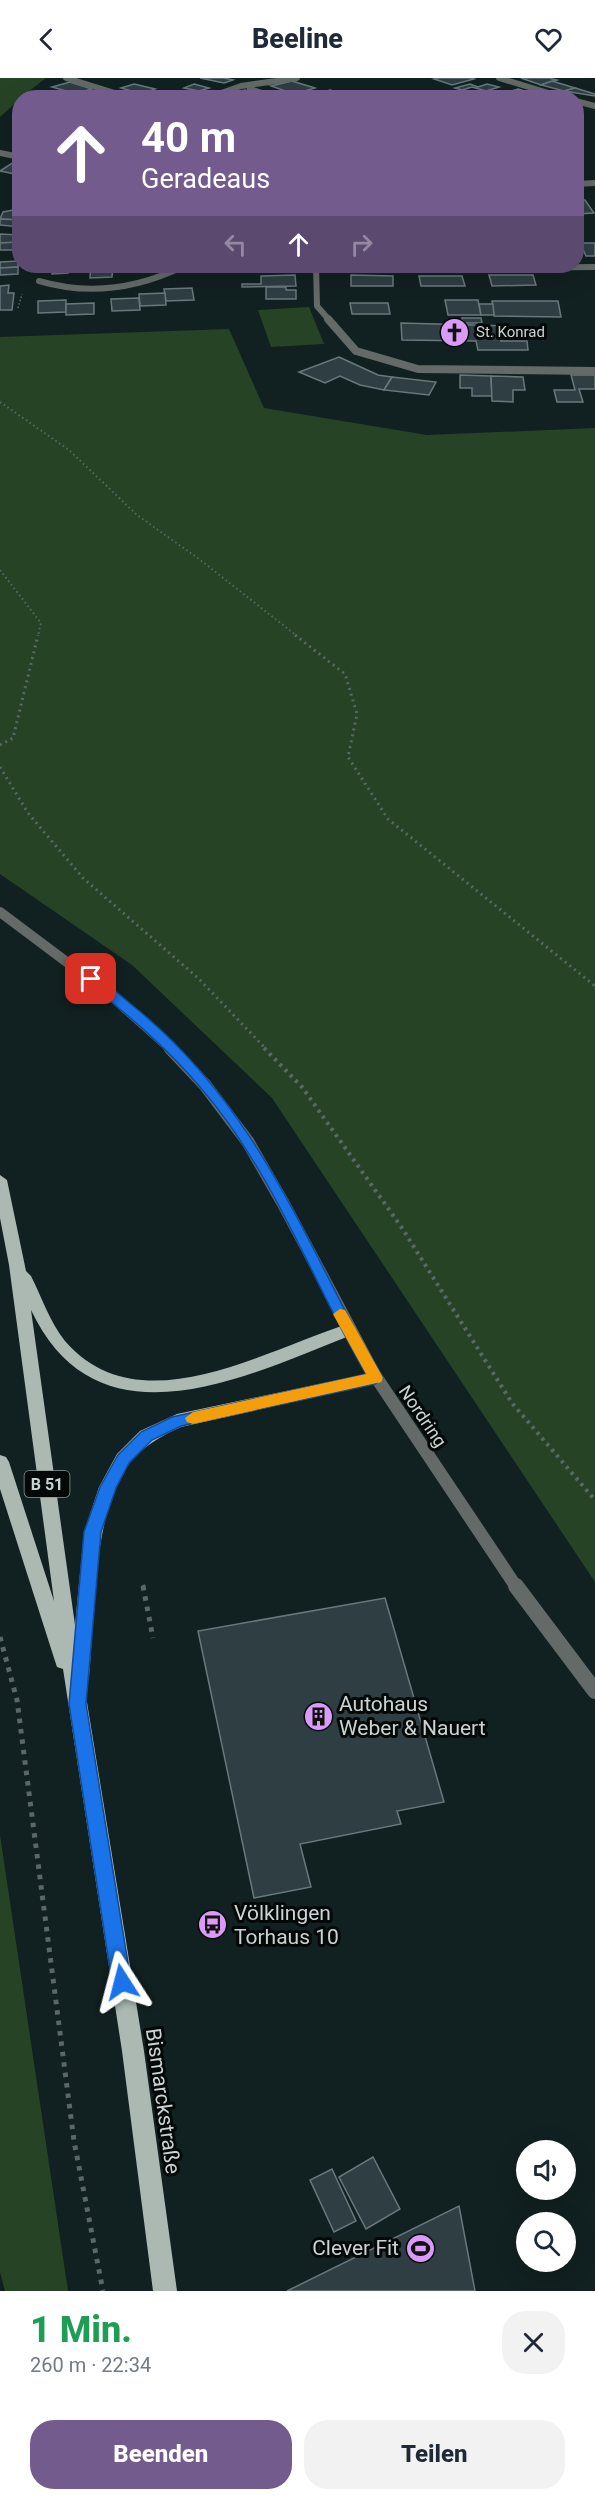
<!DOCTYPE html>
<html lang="de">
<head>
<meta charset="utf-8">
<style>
  :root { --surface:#fff; --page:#f2f2f3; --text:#1f2937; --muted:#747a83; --accent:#735c8d }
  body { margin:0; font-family:Roboto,sans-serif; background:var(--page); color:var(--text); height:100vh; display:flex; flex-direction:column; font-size:22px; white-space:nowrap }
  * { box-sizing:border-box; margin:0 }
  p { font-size:20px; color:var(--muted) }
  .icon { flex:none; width:33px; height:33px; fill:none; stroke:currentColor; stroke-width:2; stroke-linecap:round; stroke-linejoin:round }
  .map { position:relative; height:2213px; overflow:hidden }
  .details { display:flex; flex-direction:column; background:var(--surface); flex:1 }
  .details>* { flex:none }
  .top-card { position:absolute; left:12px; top:12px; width:572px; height:183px; border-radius:24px; box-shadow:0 6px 24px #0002; background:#735c8d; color:#fff; overflow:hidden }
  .buttons { position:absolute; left:516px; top:2062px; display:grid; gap:12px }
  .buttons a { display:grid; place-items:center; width:60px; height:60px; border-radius:50%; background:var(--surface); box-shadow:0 6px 24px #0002; font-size:30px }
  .pin { position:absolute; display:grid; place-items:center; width:51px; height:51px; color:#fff; margin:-26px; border-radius:12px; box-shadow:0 3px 9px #0006 }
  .me { position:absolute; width:66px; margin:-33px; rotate:351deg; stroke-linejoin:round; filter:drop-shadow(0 0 4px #0008) }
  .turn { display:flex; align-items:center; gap:21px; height:126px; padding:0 30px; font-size:27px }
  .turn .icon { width:78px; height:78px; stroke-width:2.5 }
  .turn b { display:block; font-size:42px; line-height:51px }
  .lanes { display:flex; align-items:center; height:57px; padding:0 30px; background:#0003; justify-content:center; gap:30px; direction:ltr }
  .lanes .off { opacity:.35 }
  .round { display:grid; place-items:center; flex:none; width:63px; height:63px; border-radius:24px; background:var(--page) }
  .headline { display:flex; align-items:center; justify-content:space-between; height:102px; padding:0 30px }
  h1 { font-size:36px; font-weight:800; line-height:45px; color:#1e9e55 }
  .button { display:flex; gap:12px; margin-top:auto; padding:12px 30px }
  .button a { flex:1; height:69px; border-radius:24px; background:var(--accent); color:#fff; font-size:24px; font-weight:800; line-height:69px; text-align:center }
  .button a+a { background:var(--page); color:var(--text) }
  header { display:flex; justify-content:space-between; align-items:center; height:78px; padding:0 30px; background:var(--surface); font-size:27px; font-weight:800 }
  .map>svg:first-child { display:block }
  .green { fill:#274325 }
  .building { fill:#2f3e43; stroke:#68797d; stroke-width:1.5 }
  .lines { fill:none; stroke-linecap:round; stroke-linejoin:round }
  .path-far4 { stroke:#5a6767; stroke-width:1.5; stroke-dasharray:1.5 2; stroke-linecap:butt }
  .path-far3 { stroke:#5a6767; stroke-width:2; stroke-dasharray:1.5 3; stroke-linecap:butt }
  .path-far2 { stroke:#5a6767; stroke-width:3; stroke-dasharray:2 4; stroke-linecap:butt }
  .path-far1 { stroke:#5a6767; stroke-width:4; stroke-dasharray:3 4.5; stroke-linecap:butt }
  .path { stroke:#5a6767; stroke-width:5; stroke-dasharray:4.5 6; stroke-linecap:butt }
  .street-far4 { stroke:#636a67; stroke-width:6 }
  .street-far3 { stroke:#636a67; stroke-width:8 }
  .street-far2 { stroke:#636a67; stroke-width:10 }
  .street-far1 { stroke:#636a67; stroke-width:13 }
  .street { stroke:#636a67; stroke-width:16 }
  .primary { fill:#abb9b2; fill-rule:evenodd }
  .route { fill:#1a73e8; stroke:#114b97; stroke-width:1.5 }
  .slow { fill:#f59e0b }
  .labels { text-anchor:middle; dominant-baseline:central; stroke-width:6; stroke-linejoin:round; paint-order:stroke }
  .far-poi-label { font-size:15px; fill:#cad3d3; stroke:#040908; text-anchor:start }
  .shield { fill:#040908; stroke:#8f9696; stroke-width:1.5 }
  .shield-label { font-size:16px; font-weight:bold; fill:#cad3d3 }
  .street-label { font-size:18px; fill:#cad3d3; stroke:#040908 }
  .near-poi-label { font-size:21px; fill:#cad3d3; stroke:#040908; text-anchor:start }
  .near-street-label { font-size:21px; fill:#cad3d3; stroke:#040908 }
</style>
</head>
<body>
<header><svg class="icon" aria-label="back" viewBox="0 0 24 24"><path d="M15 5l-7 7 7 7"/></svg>Beeline<svg class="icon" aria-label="heart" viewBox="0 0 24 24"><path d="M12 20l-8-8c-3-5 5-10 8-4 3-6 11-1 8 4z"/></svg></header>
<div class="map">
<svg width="595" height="2213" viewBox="0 0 595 2213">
  <rect width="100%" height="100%" fill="#112020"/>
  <g class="green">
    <polygon points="0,0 46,0 20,20 19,22 0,39"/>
    <polygon points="309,229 324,266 271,269 258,232"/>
    <polygon points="229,251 264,330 427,357 595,350 595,1504 272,1020 132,887 0,796 0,259"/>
    <polygon points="0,1757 68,2213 5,2213 0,2194"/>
  </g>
  <g class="building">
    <polygon points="200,0 224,0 233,2 224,5"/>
    <polygon points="439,0 471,0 474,1 452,7 434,1"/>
    <polygon points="521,0 549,0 557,2 541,7"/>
    <polygon points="292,3 315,10 294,16 271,8"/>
    <polygon points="552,3 575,10 564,13 541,7"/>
    <polygon points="70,4 92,11 66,18 55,15 63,12 52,9"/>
    <polygon points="134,6 155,11 142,16 121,10"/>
    <polygon points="194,6 209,10 199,13 184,10"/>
    <polygon points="470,6 478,9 487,6 499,9 486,13 472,9 462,12 455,10"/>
    <polygon points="575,10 595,16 595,18 564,13"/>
    <polygon points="518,11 535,16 523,20 499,17"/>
    <polygon points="245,12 266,19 239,20 229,16"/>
    <polygon points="330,12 347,17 303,19"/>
    <polygon points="163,13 185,19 152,17"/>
    <polygon points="17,82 20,83 20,97 0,93"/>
    <polygon points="576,122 585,122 594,135 576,136"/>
    <polygon points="13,132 20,132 20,142 0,141 3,134"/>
    <polygon points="0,141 20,142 20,149 0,147"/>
    <polygon points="0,156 20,157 20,164 0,165"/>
    <polygon points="20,164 18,172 0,172 0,165"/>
    <polygon points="580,165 595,165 595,178 586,178"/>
    <polygon points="18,183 18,189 0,190 0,184"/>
    <polygon points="52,188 68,188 68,195 52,196"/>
    <polygon points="91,188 113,188 112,199 90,200"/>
    <polygon points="18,189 18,196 0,197 0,190"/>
    <polygon points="295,197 296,208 242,209 242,206 261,206 261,198"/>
    <polygon points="351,197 393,198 393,208 351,208"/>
    <polygon points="489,197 533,197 536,207 492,208"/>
    <polygon points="419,198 462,198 465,208 421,208"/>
    <polygon points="9,207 8,215 14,215 12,232 0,232 0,208"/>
    <polygon points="266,209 286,209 286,212 296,212 296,221 266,221"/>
    <polygon points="192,210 194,222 166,223 164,211"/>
    <polygon points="165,215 166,227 140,228 139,216"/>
    <polygon points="139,220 140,232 112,233 111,221"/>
    <polygon points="66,222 66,234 38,235 38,223"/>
    <polygon points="445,222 478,222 481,237 448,237"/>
    <polygon points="492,223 558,223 561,239 494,238"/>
    <polygon points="94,225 94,236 66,237 66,226"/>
    <polygon points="350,225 388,225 390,236 352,236"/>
    <polygon points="479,226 493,226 494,237 481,237"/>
    <polygon points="462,240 481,240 482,245 462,245"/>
    <polygon points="401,245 508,248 510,260 500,260 501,263 527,263 528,272 478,272 476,263 402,262"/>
    <polygon points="339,279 378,297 392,299 384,312 360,307 340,298 325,305 299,294"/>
    <polygon points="460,297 491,298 492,318 472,318 472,310 460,310"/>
    <polygon points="571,297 595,297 595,311 579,311 583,324 557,324 554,312 575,312"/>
    <polygon points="491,298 523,299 525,312 513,312 513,324 492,323"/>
    <polygon points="392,299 436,304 429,317 384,312"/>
    <polygon points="385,1520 444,1724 397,1733 401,1746 300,1766 311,1809 254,1820 198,1553"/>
    <polygon points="373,2079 400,2131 366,2151 339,2099"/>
    <polygon points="332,2091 356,2143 334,2154 310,2102"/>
    <polygon points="459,2128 475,2213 287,2213"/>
  </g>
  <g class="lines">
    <g class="path-far4">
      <polyline points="203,188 294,191"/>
      <polyline points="18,230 22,216"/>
    </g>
    <g class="path-far3">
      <polyline points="0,324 69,372 137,437 199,481 297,558"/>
      <polyline points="0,492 41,545 38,558"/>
    </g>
    <g class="path-far2">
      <polyline points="295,557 345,596 357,636 348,679 388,741 595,908"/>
      <polyline points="0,667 13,660 38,557"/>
      <polyline points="0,689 28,735 83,800 198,900 266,971"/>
    </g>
    <g class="path-far1">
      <polyline points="264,970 302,1009 402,1150 512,1325 595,1422"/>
      <polyline points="143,1507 144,1510"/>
    </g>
    <g class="path">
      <polyline points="143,1508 153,1560"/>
      <polyline points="0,1559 17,1622 74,2063 103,2213"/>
    </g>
    <g class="street-far4">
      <polyline points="66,0 131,20"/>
      <polyline points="499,0 565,20"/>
      <polyline points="250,11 277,20"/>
      <polyline points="207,20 241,8 297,0"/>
      <polyline points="576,23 595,28"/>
      <polyline points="0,75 20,79"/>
      <polyline points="576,106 595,105"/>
      <polyline points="316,188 317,228 330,243"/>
      <polyline points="345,188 437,191 595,189"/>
      <path d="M39,203c51,15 98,8 145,-15"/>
    </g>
    <polyline class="street-far3" points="328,241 356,273 418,291 595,293"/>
    <polyline class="street-far2" points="0,834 108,915 171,971"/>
    <polyline class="street-far1" points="170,970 205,1007 248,1064 283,1125 374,1296 517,1510"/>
    <polyline class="street" points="516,1508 595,1613"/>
    <path class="primary" d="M0,1097l7,5 19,91 5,5c11,22 19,46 34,65 74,86 199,9 283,-17l6,2 2,4 -2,4c-107,42 -256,118 -323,-24l44,315 9,-93 15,-45 18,-33 23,-23 37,-17 198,-42 6,2 2,4 -2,4 -6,2 -194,43c-20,9 -38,19 -52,37 -37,49 -34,153 -40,213l-5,7 60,367 33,240h-24l-31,-240 -59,-382 -6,-2 -2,-6 -55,-172v-34l6,2 3,5 45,139 -45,-336 -9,-47z"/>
  </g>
  <path class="route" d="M91,898c14,3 29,20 41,29 109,87 159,201 221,321 9,18 21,34 30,52l-8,6 -194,42 -29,14 -23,23 -13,25 -15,44 -15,172 45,278 -2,6 -7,3 -7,-3 -3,-6 -43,-278 15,-172 16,-45 18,-32 23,-23 31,-15 194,-43c-55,-95 -93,-203 -166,-287 -34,-40 -72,-72 -113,-105v-5z"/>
  <polygon class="slow" points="340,1231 345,1232 381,1296 383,1300 381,1304 193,1346 187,1344 185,1340 193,1334 366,1296 333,1236"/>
  <defs>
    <symbol id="church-disc" viewBox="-11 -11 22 22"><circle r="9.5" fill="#da9af7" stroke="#040908"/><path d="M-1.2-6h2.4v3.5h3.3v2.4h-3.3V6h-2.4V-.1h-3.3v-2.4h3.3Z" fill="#111"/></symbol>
    <symbol id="building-disc" viewBox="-11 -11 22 22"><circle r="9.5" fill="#da9af7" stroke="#040908"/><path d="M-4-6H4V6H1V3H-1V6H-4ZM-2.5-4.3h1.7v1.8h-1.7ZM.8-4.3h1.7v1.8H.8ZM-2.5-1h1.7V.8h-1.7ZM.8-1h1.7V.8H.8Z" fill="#111"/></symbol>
    <symbol id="bus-disc" viewBox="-11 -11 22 22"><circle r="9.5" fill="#da9af7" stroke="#040908"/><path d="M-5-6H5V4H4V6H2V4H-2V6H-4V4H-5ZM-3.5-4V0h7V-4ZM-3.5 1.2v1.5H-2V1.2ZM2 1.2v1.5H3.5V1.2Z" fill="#111"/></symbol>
    <symbol id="stadium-disc" viewBox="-11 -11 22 22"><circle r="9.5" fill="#da9af7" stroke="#040908"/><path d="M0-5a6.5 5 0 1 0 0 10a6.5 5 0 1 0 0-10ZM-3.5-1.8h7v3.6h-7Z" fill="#111"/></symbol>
  </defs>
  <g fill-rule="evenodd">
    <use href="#church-disc" x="438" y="238" width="33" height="33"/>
    <use href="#building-disc" x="302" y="1622" width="33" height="33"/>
    <use href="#bus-disc" x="196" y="1830" width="33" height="33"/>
    <use href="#stadium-disc" x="404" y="2154" width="33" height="33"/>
  </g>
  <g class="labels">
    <g class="far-poi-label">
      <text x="476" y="254">St. Konrad</text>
    </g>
    <rect class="shield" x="24.5" y="1393" width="45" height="26" rx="4.5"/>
    <g class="shield-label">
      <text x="47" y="1406">B 51</text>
    </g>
    <g class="street-label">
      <text transform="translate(423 1338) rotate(56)">Nordring</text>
    </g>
    <g class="near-poi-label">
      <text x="339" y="1626">Autohaus<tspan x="339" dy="24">Weber &amp; Nauert</tspan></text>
      <text x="234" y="1835">Völklingen<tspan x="234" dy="24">Torhaus 10</tspan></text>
      <text x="399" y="2170" text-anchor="end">Clever Fit</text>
    </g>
    <g class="near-street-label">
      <text transform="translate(163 2023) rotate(82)">Bismarckstraße</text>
    </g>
  </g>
</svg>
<div class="buttons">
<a><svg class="icon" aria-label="sound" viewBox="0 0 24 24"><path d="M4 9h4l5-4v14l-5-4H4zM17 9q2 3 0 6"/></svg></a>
<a><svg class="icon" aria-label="search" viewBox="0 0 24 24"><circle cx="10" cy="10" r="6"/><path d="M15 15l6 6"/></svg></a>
</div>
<div class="pin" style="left:91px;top:901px;background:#d93025"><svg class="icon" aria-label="arrive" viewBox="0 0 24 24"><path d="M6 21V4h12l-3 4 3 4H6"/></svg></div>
<svg class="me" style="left:122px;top:1904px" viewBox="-20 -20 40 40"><path d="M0-17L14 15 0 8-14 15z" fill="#1a73e8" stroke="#fff" stroke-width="4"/></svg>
<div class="top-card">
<div class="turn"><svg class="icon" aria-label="ahead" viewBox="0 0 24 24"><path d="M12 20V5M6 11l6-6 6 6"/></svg><div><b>40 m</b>Geradeaus</div></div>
<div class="lanes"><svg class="icon off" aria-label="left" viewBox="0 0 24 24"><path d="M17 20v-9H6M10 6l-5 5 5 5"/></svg><svg class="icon" aria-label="ahead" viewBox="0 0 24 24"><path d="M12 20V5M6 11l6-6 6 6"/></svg><svg class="icon off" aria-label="right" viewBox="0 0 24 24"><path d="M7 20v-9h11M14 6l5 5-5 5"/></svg></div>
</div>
</div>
<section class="details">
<div class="headline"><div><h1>1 Min.</h1><p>260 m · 22:34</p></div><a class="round"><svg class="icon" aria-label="close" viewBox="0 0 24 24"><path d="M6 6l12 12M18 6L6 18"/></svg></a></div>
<div class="button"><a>Beenden</a><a>Teilen</a></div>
</section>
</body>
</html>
